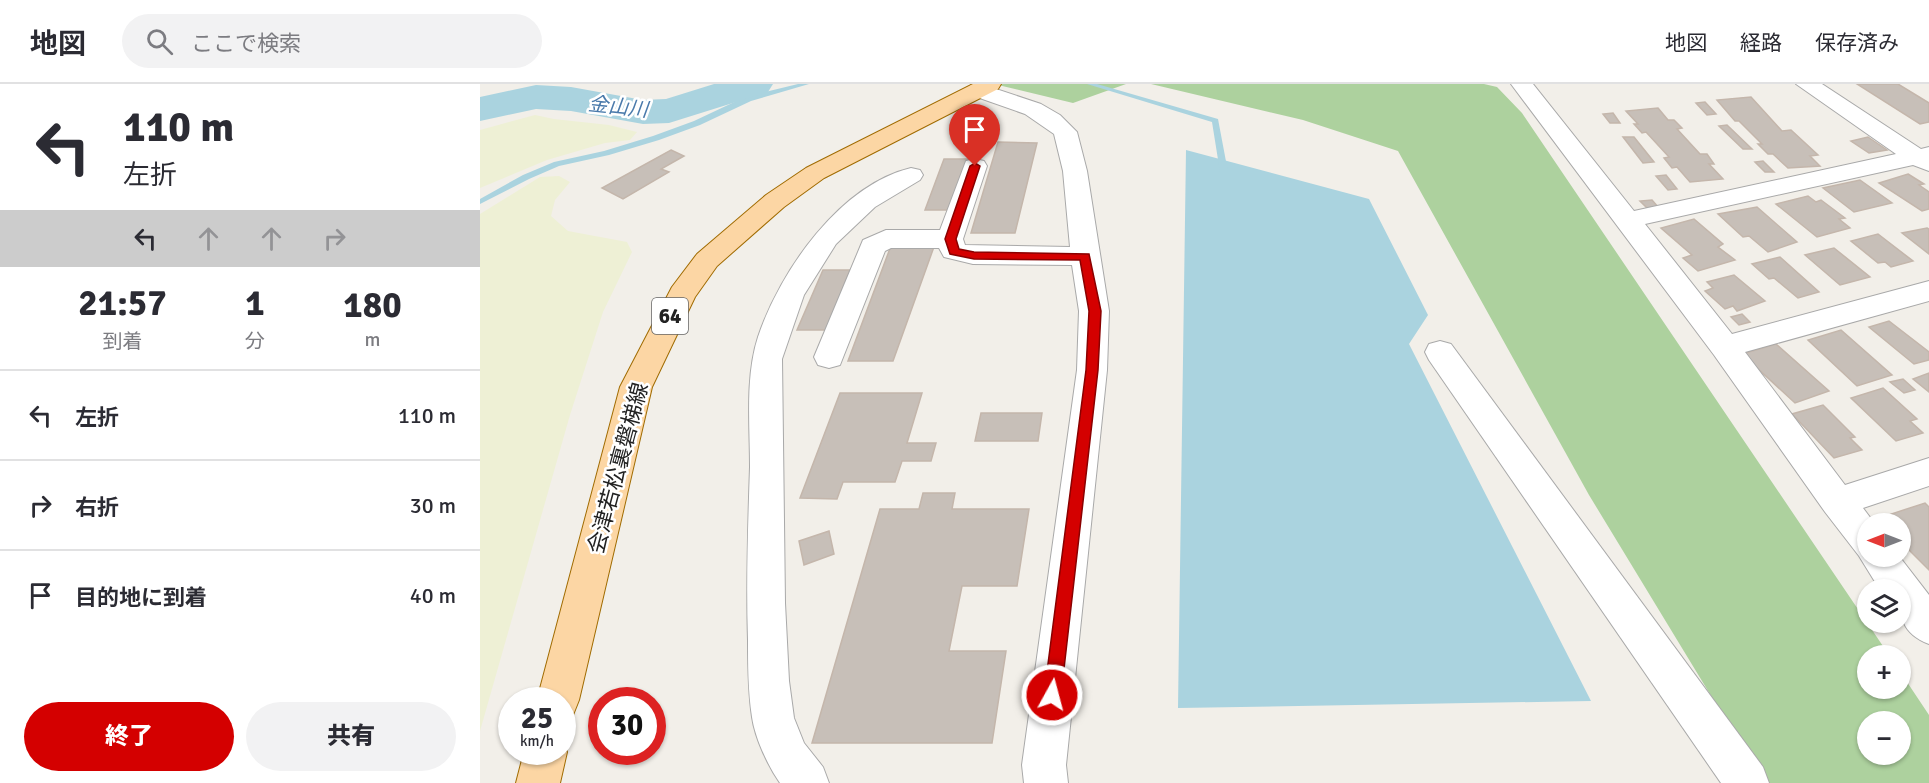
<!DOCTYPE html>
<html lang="ja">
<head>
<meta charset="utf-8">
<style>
  :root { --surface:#fff; --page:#f2f2f3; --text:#2b2b33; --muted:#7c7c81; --line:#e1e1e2; --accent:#d40000 }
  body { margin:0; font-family:Signika,"Noto Sans JP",sans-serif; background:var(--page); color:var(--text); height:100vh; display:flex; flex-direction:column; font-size:22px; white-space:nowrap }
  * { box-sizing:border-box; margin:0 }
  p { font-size:20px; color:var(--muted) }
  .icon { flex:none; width:33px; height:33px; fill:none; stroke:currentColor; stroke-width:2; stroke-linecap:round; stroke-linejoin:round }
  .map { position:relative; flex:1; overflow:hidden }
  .panel { display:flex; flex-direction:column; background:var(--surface); width:480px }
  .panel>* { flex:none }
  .banner { background:#fff; color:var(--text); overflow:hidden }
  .needle { width:39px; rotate:270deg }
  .tools { position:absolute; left:1377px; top:429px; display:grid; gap:12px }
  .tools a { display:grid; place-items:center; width:54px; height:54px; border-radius:50%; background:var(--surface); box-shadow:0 2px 4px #0004; font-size:30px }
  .speed { position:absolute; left:18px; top:603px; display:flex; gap:12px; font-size:30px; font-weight:700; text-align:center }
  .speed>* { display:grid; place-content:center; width:78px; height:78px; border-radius:50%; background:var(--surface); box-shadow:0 2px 4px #0004; line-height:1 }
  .speed small { font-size:15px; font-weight:400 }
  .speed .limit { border:9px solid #d22; background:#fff; color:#111 }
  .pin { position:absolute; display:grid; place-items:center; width:51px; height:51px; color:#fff; margin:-62px -26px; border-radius:50% 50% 50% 0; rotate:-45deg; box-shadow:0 0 6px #0007 }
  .pin .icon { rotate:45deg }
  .me { position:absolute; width:66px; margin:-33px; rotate:7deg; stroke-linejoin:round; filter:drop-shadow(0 0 4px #0008) }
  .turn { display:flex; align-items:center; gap:21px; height:126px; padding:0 24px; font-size:27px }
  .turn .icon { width:78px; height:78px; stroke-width:2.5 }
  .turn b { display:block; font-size:42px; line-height:51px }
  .lanes { display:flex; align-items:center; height:57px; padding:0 24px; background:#0003; justify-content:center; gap:30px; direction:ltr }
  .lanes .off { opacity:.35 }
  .eta { display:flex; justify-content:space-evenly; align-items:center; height:102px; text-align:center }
  .eta b { font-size:36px; font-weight:800; line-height:42px }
  .primary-button { display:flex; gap:12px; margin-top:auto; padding:12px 24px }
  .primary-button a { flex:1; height:69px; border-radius:36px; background:var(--accent); color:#fff; font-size:24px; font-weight:800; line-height:69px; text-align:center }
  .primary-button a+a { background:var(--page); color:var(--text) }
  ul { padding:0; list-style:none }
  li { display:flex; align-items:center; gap:18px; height:90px; padding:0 24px; border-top:2px solid var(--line) }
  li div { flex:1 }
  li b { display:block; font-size:22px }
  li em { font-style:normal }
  header { display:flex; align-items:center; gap:36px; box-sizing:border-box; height:84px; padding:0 30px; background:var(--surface); border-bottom:2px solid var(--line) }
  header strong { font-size:28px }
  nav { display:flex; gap:33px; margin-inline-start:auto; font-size:21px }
  .search { width:420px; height:54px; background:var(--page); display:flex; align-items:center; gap:15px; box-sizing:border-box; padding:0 21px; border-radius:33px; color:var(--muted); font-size:22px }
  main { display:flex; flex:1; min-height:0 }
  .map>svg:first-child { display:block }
  .farmland { fill:#eef0d5 }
  .forest { fill:#add19e; fill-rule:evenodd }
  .water { fill:#aad3df }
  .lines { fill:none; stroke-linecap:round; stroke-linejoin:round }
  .stream { fill:#aad3df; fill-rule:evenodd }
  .river { fill:#aad3df; fill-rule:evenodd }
  .building { fill:#c7bfb8; stroke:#c4b6ab; stroke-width:1.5 }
  .minor-casing { stroke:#a9a9a9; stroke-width:2 }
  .major-casing { stroke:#a06b00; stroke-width:2 }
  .minor { fill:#fff; fill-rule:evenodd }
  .major { fill:#fcd6a4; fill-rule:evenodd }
  .route { fill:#d40000; stroke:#8a0000; stroke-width:1.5 }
  .labels { text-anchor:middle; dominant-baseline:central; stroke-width:5; stroke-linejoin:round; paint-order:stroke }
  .far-water-label { font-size:20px; font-style:italic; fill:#4a7aab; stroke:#fff }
  .shield { fill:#fff; stroke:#646464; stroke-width:1.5 }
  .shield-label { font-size:21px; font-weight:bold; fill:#222 }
  .street-label { font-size:22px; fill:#222; stroke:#fff }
</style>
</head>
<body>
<header>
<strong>地図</strong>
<div class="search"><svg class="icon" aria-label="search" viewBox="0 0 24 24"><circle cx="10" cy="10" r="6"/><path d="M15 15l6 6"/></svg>ここで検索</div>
<nav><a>地図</a><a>経路</a><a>保存済み</a></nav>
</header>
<main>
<section class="panel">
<div class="banner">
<div class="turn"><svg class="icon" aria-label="left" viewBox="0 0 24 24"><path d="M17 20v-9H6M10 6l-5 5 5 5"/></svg><div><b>110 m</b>左折</div></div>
<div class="lanes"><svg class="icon" aria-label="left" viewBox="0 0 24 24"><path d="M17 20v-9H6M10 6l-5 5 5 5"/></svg><svg class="icon off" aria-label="ahead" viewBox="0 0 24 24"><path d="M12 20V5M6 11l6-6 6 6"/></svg><svg class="icon off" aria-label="ahead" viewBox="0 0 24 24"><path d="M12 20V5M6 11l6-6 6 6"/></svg><svg class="icon off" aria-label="right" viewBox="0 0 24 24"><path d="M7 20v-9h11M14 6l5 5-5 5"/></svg></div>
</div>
<div class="eta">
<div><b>21:57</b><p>到着</p></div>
<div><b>1</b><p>分</p></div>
<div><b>180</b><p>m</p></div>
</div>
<ul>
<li><svg class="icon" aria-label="left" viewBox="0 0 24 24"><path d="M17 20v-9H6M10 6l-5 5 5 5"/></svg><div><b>左折</b></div><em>110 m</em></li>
<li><svg class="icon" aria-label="right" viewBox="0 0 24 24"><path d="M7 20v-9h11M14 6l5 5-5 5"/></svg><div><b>右折</b></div><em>30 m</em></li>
<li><svg class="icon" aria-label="arrive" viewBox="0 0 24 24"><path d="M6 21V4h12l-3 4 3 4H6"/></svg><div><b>目的地に到着</b></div><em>40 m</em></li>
</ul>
<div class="primary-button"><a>終了</a><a>共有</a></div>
</section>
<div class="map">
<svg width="1449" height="699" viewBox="0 0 1449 699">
  <rect width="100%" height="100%" fill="#f2efe9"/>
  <g class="farmland">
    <polygon points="55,31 74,35 129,41 157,48 150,56 125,59 67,76 0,104 0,46"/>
    <polygon points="79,92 90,98 75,116 71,132 88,147 147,158 152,168 123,228 90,331 0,647 0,130 60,93"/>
  </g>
  <g class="forest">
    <polygon points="514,0 646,0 593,19"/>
    <path d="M671,0h333l13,3 25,26 367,542 -21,1v32h32l1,-15 28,42v68h-165l-175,-288 -191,-344 -95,-31zM1388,638h32v32h-32z"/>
  </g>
  <polygon class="water" points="706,66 889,115 948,231 929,260 1111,617 698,624"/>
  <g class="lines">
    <g class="stream">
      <polygon points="318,0 329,0 271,17 220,41 179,56 129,71 79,82 49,95 0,120 0,115 43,91 74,78 124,67 173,52 214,37 265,13"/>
      <polygon points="607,0 617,0 738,35 748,88 744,90 740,88 732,38"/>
    </g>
    <polygon class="river" points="234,0 293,0 288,8 189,39 163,40 91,27 56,25 0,37 0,13 56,1 91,3 163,16 186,15"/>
  </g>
  <g class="building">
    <polygon points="1377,0 1418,0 1449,19 1449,38 1440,40"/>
    <polygon points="1271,13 1302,47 1311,46 1338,71 1330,72 1340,82 1308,84 1293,70 1288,70 1278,60 1282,60 1259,37 1255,37 1237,16"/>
    <polygon points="1225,18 1236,30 1227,31 1216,19"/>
    <polygon points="1178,24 1188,36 1194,36 1202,44 1197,45 1220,70 1227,70 1234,80 1229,80 1243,95 1210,98 1197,83 1192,84 1184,74 1189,73 1166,48 1162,49 1154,40 1158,40 1146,27"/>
    <polygon points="1133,29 1140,39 1130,39 1123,30"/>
    <polygon points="1247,41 1272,65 1263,65 1239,42"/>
    <polygon points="1143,53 1154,53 1174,78 1163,79"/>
    <polygon points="1388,53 1407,66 1389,69 1371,57"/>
    <polygon points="518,58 557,59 535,149 491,149"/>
    <polygon points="191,66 204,72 181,85 189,88 143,115 122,104"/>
    <polygon points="464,75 491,75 475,126 445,126"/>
    <polygon points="1283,77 1294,88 1285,88 1275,78"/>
    <polygon points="1428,90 1444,100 1439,101 1449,108 1449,125 1442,127 1399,99"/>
    <polygon points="1186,91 1197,105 1188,106 1176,92"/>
    <polygon points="1380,96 1412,119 1374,128 1343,104"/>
    <polygon points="1328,112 1336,118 1341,116 1365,134 1359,135 1370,144 1337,153 1296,120"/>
    <polygon points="1172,116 1178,123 1167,124 1160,117"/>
    <polygon points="1277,123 1317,158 1288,168 1269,152 1263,153 1238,130"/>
    <polygon points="1214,135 1243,160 1238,163 1255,176 1218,187 1203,174 1212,171 1181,144"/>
    <polygon points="1447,144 1449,145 1449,170 1422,149"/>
    <polygon points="1398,150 1433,177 1411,183 1405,178 1398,179 1371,157"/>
    <polygon points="412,159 455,160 413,277 368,277"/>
    <polygon points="1354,164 1390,193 1360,201 1325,171"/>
    <polygon points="1300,173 1339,208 1318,214 1294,194 1289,195 1272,180"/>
    <polygon points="343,186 370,186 346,246 317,246"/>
    <polygon points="1254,191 1285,217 1257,227 1253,222 1245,225 1225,207 1233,204 1227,198"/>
    <polygon points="1262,230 1270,238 1259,241 1251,233"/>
    <polygon points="1409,237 1449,268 1449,276 1434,280 1389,243"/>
    <polygon points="1361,246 1412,291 1377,302 1328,256"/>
    <polygon points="1296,260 1349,307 1315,319 1262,270"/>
    <polygon points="1449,289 1449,308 1433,295"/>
    <polygon points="1423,295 1435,306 1424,309 1410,298"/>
    <polygon points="1403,304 1437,335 1430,337 1443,349 1416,357 1371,314"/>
    <polygon points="360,309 442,309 427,359 456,359 451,377 422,377 415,398 363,398 357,415 320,414"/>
    <polygon points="1343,321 1375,353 1370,354 1382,366 1354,374 1312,330"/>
    <polygon points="501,329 562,329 558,357 495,357"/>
    <polygon points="443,409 475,409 472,425 549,425 537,502 482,502 469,567 526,567 512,659 332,659 400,425 439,425"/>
    <polygon points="1445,419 1449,423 1449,486 1420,457 1420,440 1404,440 1399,434"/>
    <polygon points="349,447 354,470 324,481 319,457"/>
  </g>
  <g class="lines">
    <defs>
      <g id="minor">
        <polygon points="501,0 561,20 580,31 597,48 607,87 629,227 627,286 586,681 588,699 544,699 542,681 597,286 599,227 592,181 493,180 464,173 459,164 411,164 405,167 360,281 349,284 338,281 334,273 383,156 406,146 460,146 486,77 495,75 504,77 507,82 483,155 485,161 590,163 583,87 574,50 545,30 491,11 488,6 491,1"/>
        <path d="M1031,0h22l101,127 262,-57 -100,-70h26l99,65 8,-2v24l-16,-6 -268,59 87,110 197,-53v20l-184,51 100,133 84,-27v28l-66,22 12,16h-7v32h31l30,39v49c-28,-11 -29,-27 -29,-54h-20l-21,-34 -34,-44 -111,-157z"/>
        <path d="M431,84l9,2 3,5 -3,5 -45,27 -39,37 -32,51 -22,64 3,244 4,78 5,37 10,25 19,24 6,16h-49c-12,-17 -25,-45 -28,-66 -4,-26 -4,-52 -4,-77 -2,-58 0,-115 2,-173 0,-42 -5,-90 8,-130 22,-66 82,-152 153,-169z"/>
        <polygon points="960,257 971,260 1283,683 1289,699 1241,699 949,276 945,268 949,260"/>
      </g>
      <g id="major">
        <polygon points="493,0 521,0 518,5 344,94 304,123 237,182 215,213 172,303 99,616 93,631 82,635 82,616 57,616 140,303 192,203 217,170 286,111 326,84"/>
        <polygon points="82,658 87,668 80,699 36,699 44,668 82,668"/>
      </g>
    </defs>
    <use href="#minor" class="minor-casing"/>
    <use href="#major" class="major-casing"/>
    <use href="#minor" class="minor"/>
    <use href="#major" class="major"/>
  </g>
  <polygon class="route" points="495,79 500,82 476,155 479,165 494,168 609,170 621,227 618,286 581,611 578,617 572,619 566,617 564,611 606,286 609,227 600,176 494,175 470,170 465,155 490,82"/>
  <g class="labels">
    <g class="far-water-label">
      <text transform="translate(138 23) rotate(6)">金山川</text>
    </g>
    <rect class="shield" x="172" y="214" width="36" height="36" rx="4.5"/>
    <g class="shield-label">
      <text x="190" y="232">64</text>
    </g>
    <g class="street-label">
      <text transform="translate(138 384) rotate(-75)">会津若松裏磐梯線</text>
    </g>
  </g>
</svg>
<div class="tools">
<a><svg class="needle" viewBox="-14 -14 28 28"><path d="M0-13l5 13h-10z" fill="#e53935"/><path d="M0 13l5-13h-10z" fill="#7c7c81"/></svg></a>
<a><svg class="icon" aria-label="layers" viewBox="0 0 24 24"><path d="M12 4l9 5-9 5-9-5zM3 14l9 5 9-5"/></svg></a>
<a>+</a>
<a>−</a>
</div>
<div class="speed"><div>25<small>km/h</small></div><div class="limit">30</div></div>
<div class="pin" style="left:495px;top:82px;background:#d93025"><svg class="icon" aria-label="arrive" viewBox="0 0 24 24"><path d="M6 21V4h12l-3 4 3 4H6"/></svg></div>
<svg class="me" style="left:572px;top:611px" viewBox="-20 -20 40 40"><circle r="17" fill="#d40000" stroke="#fff" stroke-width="3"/><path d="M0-11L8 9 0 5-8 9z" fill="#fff"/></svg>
</div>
</main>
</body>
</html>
